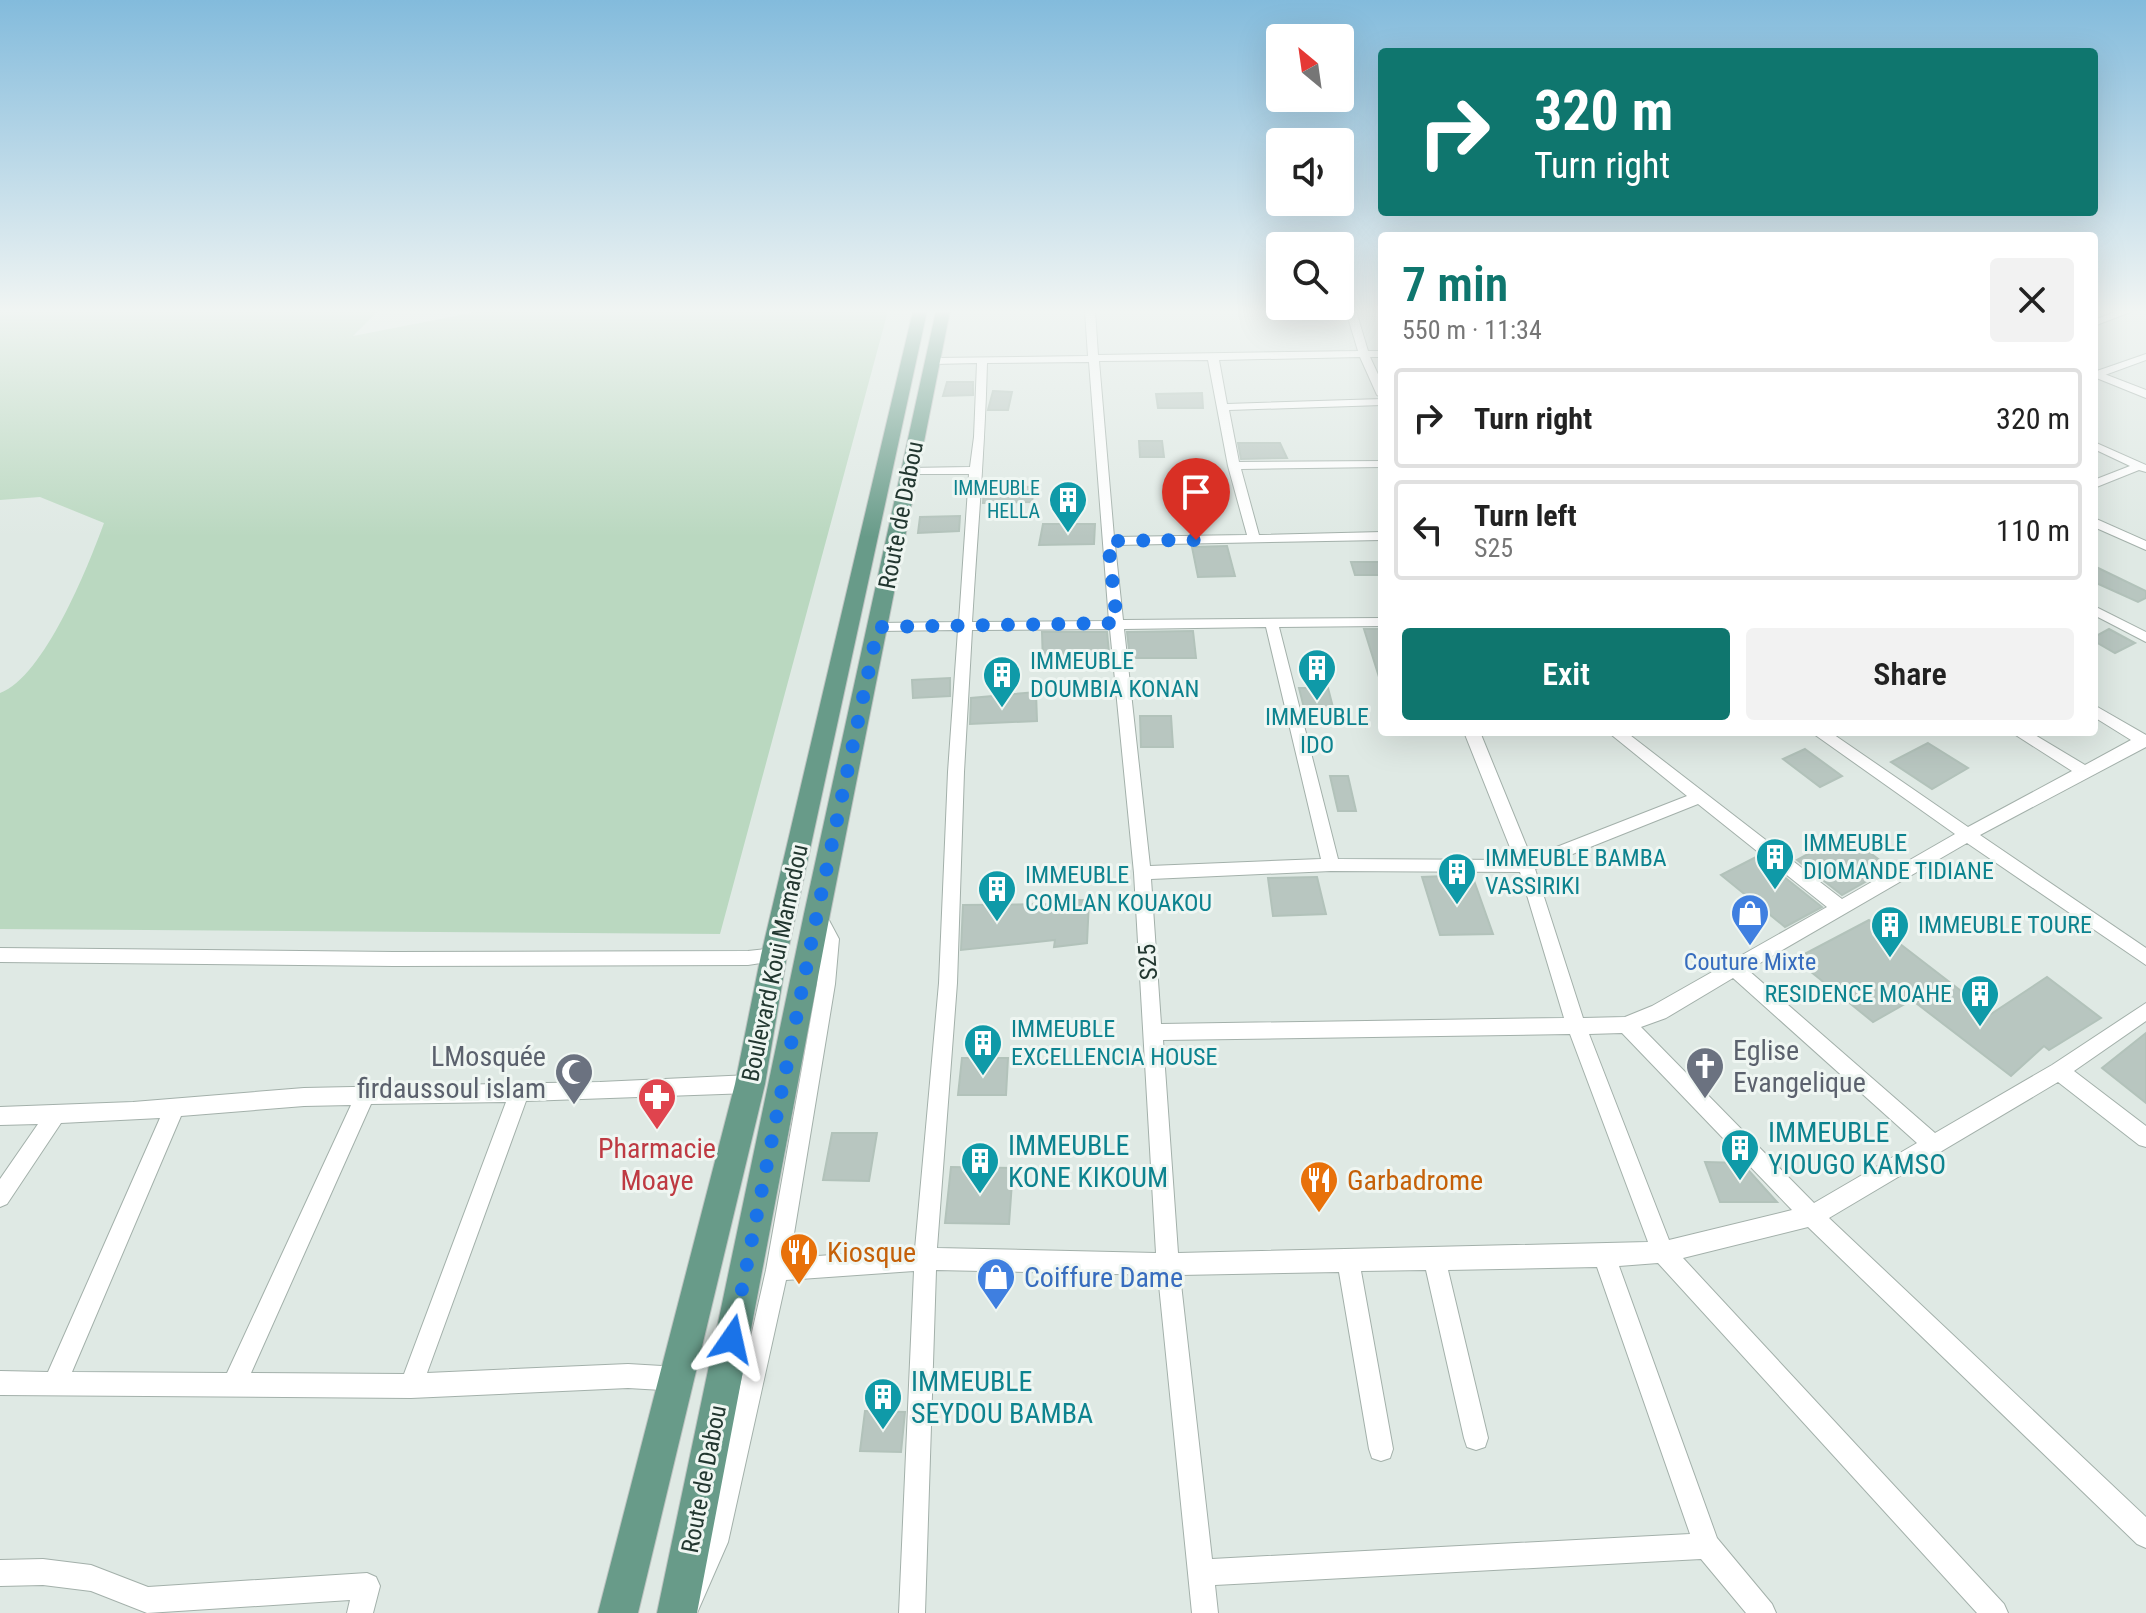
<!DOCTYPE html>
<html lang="en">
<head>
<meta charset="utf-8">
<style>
  :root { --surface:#fff; --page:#f2f2f2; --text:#222; --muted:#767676; --line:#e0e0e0; --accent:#0f766e }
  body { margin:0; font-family:"Roboto Condensed",sans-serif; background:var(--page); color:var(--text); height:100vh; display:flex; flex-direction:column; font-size:30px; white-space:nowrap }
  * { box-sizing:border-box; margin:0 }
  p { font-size:26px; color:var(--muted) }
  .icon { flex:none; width:44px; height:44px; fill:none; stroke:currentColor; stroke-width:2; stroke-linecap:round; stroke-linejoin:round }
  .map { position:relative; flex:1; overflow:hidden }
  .drawer { position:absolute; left:1378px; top:232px; width:720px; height:504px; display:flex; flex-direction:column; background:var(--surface); border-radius:8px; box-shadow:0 8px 32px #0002 }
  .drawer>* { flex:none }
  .guide { position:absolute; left:1378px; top:48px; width:720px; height:168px; border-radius:8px; box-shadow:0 8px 32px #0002; background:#0f766e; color:#fff; overflow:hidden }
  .needle { width:52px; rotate:331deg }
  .buttons { position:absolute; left:1266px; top:24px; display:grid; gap:16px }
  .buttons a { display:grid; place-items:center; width:88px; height:88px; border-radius:8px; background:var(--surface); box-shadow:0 8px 32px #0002; font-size:40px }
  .pin { position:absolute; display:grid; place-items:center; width:68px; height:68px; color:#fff; margin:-82px -34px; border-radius:50% 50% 50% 0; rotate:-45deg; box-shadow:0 0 8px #0007 }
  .pin .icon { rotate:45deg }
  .me { position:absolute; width:88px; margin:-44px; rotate:11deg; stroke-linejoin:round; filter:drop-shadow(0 0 6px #0008) }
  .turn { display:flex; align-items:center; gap:28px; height:168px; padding:0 24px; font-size:36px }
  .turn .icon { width:104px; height:104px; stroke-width:2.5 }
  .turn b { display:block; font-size:56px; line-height:68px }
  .round { display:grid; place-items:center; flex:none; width:84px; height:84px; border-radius:8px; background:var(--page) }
  .summary { display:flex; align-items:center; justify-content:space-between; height:136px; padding:0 24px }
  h1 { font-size:48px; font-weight:600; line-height:60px; color:var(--accent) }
  .button { display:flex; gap:16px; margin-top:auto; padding:16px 24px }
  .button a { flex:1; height:92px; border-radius:8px; background:var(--accent); color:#fff; font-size:32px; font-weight:600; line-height:92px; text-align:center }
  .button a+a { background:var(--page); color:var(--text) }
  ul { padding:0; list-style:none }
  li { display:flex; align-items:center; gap:24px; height:100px; margin:0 16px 12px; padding:0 8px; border:4px solid var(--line); border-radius:8px }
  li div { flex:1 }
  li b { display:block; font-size:30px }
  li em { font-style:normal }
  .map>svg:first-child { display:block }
  .green { fill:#bad8c0 }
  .building { fill:#b8c6c0; stroke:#b2c2ba; stroke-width:2 }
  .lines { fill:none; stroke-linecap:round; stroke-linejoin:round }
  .minor-casing { stroke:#a3b0aa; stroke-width:2 }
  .tertiary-casing { stroke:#a3b0aa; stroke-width:2 }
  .primary-casing { stroke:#bdc3c1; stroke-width:2 }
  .minor { fill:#fff; fill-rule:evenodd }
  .tertiary { fill:#fff; fill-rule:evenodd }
  .primary { fill:#689b89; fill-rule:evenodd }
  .route { stroke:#1a73e8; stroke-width:14; stroke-dasharray:0 25.2 }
  .labels { text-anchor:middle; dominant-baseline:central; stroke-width:6; stroke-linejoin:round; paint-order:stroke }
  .far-culture-label { font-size:20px; fill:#0d838f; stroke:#eff6f2; text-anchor:end }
  .street-label { font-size:24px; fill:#223730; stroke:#eff6f2 }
  .culture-label { font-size:24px; fill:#0d838f; stroke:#eff6f2; text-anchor:start }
  .shop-label { font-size:24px; fill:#366cbe; stroke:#eff6f2 }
  .near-worship-label { font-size:28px; fill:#5b616d; stroke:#eff6f2; text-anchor:start }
  .near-culture-label { font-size:28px; fill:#0d838f; stroke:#eff6f2; text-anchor:start }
  .near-health-label { font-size:28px; fill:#be3a42; stroke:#eff6f2 }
  .near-food-label { font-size:28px; fill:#c56008; stroke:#eff6f2; text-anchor:start }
  .near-shop-label { font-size:28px; fill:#366cbe; stroke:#eff6f2; text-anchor:start }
</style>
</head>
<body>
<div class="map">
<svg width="2146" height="1613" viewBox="0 0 2146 1613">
  <rect width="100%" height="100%" fill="#dfe9e4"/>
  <path class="green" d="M0,311h378l-25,25 128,-25h407l-168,623 -720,-5v-236c44,-16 88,-126 104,-170l-64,-26 -40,3z"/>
  <g class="building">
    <polygon points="947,382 973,382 973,395 943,396"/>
    <polygon points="993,391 1012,392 1008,410 988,410"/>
    <polygon points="1202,393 1203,408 1158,408 1156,394"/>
    <polygon points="1139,441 1162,441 1164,457 1140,457"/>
    <polygon points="1238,443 1280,443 1287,458 1241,459"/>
    <polygon points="1221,475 1225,493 1177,493 1174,476"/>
    <polygon points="984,486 1034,487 1032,502 983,503"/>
    <polygon points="960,516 959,531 918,533 920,517"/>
    <polygon points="1043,524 1095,524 1094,544 1039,545"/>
    <polygon points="1227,546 1235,576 1198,577 1192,547"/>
    <polygon points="1351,562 1382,562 1382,575 1355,575"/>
    <polygon points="2094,566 2146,591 2146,598 2138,602 2094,582"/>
    <polygon points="1364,629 1382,629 1382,676 1379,677"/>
    <polygon points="2109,629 2135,643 2115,653 2094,641 2094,637"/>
    <polygon points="1193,631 1196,658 1130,658 1127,632"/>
    <polygon points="1042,632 1107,632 1110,663 1043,664"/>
    <polygon points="950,678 950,696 913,698 912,680"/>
    <polygon points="1299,688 1328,688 1335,715 1306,716"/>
    <polygon points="1036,692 1037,721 970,724 971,698"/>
    <polygon points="1140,716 1171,716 1173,747 1141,747"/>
    <polygon points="1928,743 1968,768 1932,789 1891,762"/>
    <polygon points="1805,749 1842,776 1820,787 1783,759"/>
    <polygon points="1330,776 1348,776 1356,811 1338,811"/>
    <polygon points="1845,834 1890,868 1842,895 1797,860"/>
    <polygon points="1758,856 1822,907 1785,927 1721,875"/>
    <polygon points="1472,875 1493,934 1440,935 1422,877"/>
    <polygon points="1317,877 1326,914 1273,916 1268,878"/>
    <polygon points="1055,900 1089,900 1087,943 1054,947 1055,940 961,950 963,905 1055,904"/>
    <polygon points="1869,920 1991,1014 2047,977 2101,1018 2049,1050 2044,1046 2011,1076 1912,1000 1873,1022 1795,959"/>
    <polygon points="2146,1033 2146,1103 2102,1068"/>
    <polygon points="962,1058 1008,1058 1006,1095 958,1095"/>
    <polygon points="832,1133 877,1133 869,1181 823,1180"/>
    <polygon points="1705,1162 1742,1163 1777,1202 1720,1202"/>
    <polygon points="951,1167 1013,1168 1009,1224 945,1223"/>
    <polygon points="865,1411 905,1412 901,1452 860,1451"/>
  </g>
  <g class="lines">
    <defs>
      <g id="minor">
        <path d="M1085,311h10l3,44 260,-4 -12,-40h10l12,40h14v6h-12l12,26v15l-5,-3 -17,-38 -141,3 8,44 155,-5v6l-153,5 10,52 143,-1v6l-141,2 18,66 123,-3v8l-267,5 8,75 259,-2v8l-103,1 59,232 177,1 -51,-128h16l51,125 156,-61 -79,-64h18l216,167 113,-65 -144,-102h19l138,95 104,-56 -61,-39h19l55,33 46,-25 -37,-23v-12l52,30v12l-166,88 166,113v17l-179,-122 -219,127 187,163 117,-68 94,-62v18l-72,50 72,55v21l-7,-2 -81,-63 -229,136 317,299v31l-9,-4 -329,-317 -125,31 321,346 4,9h-31l-319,-350 -39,3 98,272 55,66 4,9h-30l-45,-54 -486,26 3,28h-26l-34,-338 -222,-5 -11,343h-26l15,-342 -128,9 -58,262 -31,71h-27l33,-73 34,-141 29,-129 51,-286 4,-45 -13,-25 3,-5h12l16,30 -4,45 -45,274 125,-9 24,-266 9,-211 10,-142 -80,1 -7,-4 7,-4 81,-1 10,-148h-61l-6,-3 6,-3 62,-1 4,-30 3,-74 -43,1 -5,-3 5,-3 154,-2zM1208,360l20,106 19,69 -133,2 -15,-176zM1089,362l20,259 -137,1c5,-86 13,-172 15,-259zM1266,627l55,232 -171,7 -26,-237zM1110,629l24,244 22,380 -219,-5 20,-265 7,-211 8,-142zM1698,804l129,103 -175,99 -27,11 -42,1 -48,-149zM1331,871l189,1 44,146 -403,6 -10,-145zM1733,978l184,165 -103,60 -173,-176 25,-9zM1622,1033l170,177 -123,30 -80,-206zM1570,1034l78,208 -470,11 -15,-213zM1597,1267l93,267 -478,25 -32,-284 159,-3 30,177 3,9 9,3 9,-3 3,-9 -32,-178 65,-1 38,168 3,9 9,3 9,-3 3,-9 -40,-168z"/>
        <polygon points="2118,311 2133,311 2094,326 2094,320"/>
        <polygon points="2146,354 2146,360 2094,379 2094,372"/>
        <polygon points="2094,442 2146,465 2146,472 2139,470 2094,488 2094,480 2130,466 2094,449"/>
        <polygon points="2094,518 2146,541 2146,550 2094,527"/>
        <polygon points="2094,606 2146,632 2146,642 2094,615"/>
        <polygon points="0,948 394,952 748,951 774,948 780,950 783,955 780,960 748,965 394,966 0,962"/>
        <path d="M750,1075l7,3 3,6 -3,6 -7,3 -224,8 -99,272 201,-9 51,3 8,4 4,8 -4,8 -8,4 -51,-3 -217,10 -411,-3v-24l48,1 112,-254 -99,5 -54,81 -7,3v-28l38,-55 -38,1v-18l133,-5 171,-14 296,-6zM506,1102l-102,272 -153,-1 120,-269zM351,1105l-124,268 -155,-1 109,-256 123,-10z"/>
        <polygon points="43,1559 91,1565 148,1587 367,1573 376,1577 380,1586 373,1613 347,1613 350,1600 147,1613 91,1591 43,1585 0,1586 0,1560"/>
      </g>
      <polygon id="tertiary" points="2094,370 2146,390 2146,398 2094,377"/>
      <g id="primary">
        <polygon points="913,311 927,311 787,955 765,1084 638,1613 598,1613 735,1084 761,955"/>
        <polygon points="936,311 950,311 830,914 697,1613 657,1613 804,914"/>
      </g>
    </defs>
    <use href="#minor" class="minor-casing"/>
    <use href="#tertiary" class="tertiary-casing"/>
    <use href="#primary" class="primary-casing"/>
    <use href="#minor" class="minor"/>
    <use href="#tertiary" class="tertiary"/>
    <use href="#primary" class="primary"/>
  </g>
  <linearGradient id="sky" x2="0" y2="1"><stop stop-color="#83bbdc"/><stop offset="0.58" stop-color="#f1f5f3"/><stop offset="1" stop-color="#f1f5f3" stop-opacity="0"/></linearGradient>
  <rect width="2146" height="537" fill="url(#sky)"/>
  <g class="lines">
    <polyline class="route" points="732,1339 817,914 878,627 1117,623 1108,541 1196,540"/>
  </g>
  <defs>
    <symbol id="building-pin" viewBox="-11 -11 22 30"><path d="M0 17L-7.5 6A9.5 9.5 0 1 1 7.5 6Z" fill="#0f9aa8" stroke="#eff6f2"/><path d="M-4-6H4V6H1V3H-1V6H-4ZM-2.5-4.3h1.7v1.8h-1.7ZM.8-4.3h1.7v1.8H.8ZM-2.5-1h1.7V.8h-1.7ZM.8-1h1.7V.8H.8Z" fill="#fff"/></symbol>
    <symbol id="shop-pin" viewBox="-11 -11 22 30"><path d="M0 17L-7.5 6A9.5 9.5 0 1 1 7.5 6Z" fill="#3f7fe0" stroke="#eff6f2"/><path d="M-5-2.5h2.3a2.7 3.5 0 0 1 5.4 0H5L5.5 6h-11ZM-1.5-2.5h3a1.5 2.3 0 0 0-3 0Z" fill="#fff"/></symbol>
    <symbol id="church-pin" viewBox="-11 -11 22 30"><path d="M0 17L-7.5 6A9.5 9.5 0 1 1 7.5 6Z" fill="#6b7280" stroke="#eff6f2"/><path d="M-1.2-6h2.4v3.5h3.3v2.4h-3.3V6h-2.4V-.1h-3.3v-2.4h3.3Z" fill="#fff"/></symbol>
    <symbol id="mosque-pin" viewBox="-11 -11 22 30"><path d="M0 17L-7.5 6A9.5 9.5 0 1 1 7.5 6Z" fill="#6b7280" stroke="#eff6f2"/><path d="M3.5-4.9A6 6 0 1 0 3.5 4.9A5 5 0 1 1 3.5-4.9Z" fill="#fff"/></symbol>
    <symbol id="pharmacy-pin" viewBox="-11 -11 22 30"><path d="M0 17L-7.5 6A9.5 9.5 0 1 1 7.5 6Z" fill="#e0444e" stroke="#eff6f2"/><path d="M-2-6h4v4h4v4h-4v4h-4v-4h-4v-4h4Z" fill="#fff"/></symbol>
    <symbol id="restaurant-pin" viewBox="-11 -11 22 30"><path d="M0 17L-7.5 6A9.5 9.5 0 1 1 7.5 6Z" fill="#e8710a" stroke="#eff6f2"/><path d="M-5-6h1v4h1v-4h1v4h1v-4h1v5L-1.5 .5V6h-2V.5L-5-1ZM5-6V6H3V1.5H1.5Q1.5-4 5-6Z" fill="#fff"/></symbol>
  </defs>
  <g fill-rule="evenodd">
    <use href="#building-pin" x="1046" y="478" width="44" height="60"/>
    <use href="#building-pin" x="1295" y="646" width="44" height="60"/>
    <use href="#building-pin" x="980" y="653" width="44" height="60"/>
    <use href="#building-pin" x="1753" y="835" width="44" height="60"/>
    <use href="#building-pin" x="1435" y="850" width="44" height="60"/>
    <use href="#building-pin" x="975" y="867" width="44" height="60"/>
    <use href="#shop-pin" x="1728" y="891" width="44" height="60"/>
    <use href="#building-pin" x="1868" y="903" width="44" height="60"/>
    <use href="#building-pin" x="1958" y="972" width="44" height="60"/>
    <use href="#building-pin" x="961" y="1021" width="44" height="60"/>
    <use href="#church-pin" x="1683" y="1044" width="44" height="60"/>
    <use href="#mosque-pin" x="552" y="1050" width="44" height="60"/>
    <use href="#pharmacy-pin" x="635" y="1075" width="44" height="60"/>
    <use href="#building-pin" x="1718" y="1126" width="44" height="60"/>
    <use href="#building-pin" x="958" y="1139" width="44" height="60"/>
    <use href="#restaurant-pin" x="1297" y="1158" width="44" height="60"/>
    <use href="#restaurant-pin" x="777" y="1230" width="44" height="60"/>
    <use href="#shop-pin" x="974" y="1255" width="44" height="60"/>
    <use href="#building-pin" x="861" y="1375" width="44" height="60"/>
  </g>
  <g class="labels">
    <g class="far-culture-label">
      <text x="1040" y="488">IMMEUBLE<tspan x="1040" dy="23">HELLA</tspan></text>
    </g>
    <g class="street-label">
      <text transform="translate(901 515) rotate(-79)">Route de Dabou</text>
      <text transform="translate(1148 962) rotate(-94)">S25</text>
      <text transform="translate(775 963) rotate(-78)">Boulevard Koui Mamadou</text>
      <text transform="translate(704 1479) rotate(-79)">Route de Dabou</text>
    </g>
    <g class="culture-label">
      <text x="1030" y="661">IMMEUBLE<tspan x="1030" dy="28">DOUMBIA KONAN</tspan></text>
      <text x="1317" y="717" text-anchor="middle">IMMEUBLE<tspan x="1317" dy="28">IDO</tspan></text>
      <text x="1803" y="843">IMMEUBLE<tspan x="1803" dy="28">DIOMANDE TIDIANE</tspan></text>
      <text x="1485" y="858">IMMEUBLE BAMBA<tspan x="1485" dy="28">VASSIRIKI</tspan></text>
      <text x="1025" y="875">IMMEUBLE<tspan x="1025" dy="28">COMLAN KOUAKOU</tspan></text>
      <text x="1918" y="925">IMMEUBLE TOURE</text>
      <text x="1952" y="994" text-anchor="end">RESIDENCE MOAHE</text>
      <text x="1011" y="1029">IMMEUBLE<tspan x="1011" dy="28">EXCELLENCIA HOUSE</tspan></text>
    </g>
    <g class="shop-label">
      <text x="1750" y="962">Couture Mixte</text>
    </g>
    <g class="near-worship-label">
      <text x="1733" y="1050">Eglise<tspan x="1733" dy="32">Evangelique</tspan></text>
      <text x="546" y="1056" text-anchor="end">LMosquée<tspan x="546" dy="32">firdaussoul islam</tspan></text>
    </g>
    <g class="near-culture-label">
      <text x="1768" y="1132">IMMEUBLE<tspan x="1768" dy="32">YIOUGO KAMSO</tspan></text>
      <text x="1008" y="1145">IMMEUBLE<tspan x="1008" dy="32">KONE KIKOUM</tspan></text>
      <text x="911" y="1381">IMMEUBLE<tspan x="911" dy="32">SEYDOU BAMBA</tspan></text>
    </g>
    <g class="near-health-label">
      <text x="657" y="1148">Pharmacie<tspan x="657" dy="32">Moaye</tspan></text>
    </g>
    <g class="near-food-label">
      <text x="1347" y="1180">Garbadrome</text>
      <text x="827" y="1252">Kiosque</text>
    </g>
    <g class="near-shop-label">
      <text x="1024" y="1277">Coiffure Dame</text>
    </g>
  </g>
</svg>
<div class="buttons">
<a><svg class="needle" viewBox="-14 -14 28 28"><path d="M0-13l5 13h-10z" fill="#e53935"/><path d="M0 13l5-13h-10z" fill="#767676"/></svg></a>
<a><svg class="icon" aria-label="sound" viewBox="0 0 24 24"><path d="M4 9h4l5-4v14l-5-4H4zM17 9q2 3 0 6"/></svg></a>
<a><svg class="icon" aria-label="search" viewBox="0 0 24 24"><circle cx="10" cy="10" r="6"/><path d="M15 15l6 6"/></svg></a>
</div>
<div class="pin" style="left:1196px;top:540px;background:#d93025"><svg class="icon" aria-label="arrive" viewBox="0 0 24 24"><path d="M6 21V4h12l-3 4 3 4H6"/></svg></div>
<svg class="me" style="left:732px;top:1339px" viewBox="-20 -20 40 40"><path d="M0-17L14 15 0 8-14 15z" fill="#1a73e8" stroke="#fff" stroke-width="4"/></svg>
<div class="guide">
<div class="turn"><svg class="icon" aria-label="right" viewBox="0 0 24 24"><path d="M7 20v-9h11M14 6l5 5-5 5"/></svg><div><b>320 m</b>Turn right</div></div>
</div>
<section class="drawer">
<div class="summary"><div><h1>7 min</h1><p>550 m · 11:34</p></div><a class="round"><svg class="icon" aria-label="close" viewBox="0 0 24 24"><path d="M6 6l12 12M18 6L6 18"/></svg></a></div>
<ul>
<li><svg class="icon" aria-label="right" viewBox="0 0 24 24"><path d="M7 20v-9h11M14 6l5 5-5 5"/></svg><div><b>Turn right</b></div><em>320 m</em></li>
<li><svg class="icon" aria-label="left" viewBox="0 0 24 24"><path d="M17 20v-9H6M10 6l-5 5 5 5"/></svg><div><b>Turn left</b><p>S25</p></div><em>110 m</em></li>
</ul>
<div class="button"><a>Exit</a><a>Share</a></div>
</section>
</div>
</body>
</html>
